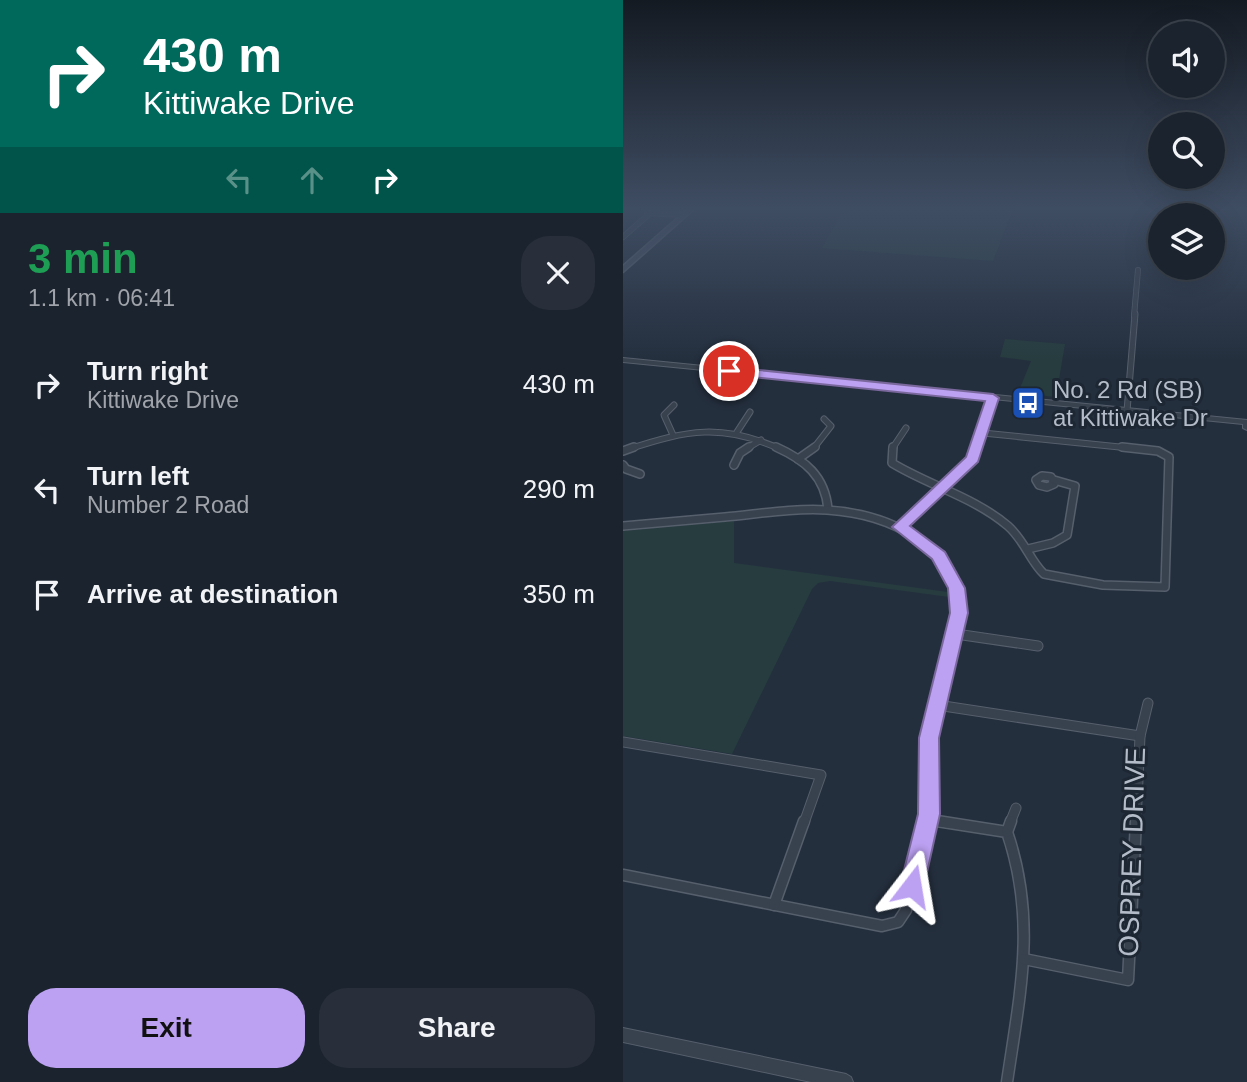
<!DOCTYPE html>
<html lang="en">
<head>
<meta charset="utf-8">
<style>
  :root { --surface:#1b232e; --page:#282f3a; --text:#f1f3f6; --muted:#a0a4aa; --line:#39404a; --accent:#bca0f2 }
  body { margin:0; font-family:Helvetica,sans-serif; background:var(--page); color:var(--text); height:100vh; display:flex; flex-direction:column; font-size:26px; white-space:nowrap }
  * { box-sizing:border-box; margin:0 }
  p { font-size:23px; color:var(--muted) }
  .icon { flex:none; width:38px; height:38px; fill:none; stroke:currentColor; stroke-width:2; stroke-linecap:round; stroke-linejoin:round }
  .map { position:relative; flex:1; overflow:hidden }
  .sheet { display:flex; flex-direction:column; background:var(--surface); width:623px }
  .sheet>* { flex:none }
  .hud { background:#00695c; color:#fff; overflow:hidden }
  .controls { position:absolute; left:525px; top:21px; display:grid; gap:14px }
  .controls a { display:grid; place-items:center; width:77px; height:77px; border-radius:50%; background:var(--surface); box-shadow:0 7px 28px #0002,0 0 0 2px var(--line); font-size:35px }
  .pin { position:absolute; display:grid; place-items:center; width:60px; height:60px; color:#fff; margin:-30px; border:4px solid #fff; border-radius:50%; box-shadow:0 2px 7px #0007 }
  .me { position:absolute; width:77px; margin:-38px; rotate:14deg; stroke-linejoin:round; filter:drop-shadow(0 0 5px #0008) }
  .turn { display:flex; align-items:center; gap:24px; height:147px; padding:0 28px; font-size:32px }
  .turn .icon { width:91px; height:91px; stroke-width:2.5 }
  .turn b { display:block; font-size:49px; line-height:60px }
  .lanes { display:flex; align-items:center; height:66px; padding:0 28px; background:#0003; justify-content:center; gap:35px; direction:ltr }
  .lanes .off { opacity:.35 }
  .round { display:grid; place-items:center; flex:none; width:74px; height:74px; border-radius:28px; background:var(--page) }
  .head { display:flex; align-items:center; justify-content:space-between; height:119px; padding:0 28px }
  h1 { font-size:42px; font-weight:700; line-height:52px; color:#1e9e55 }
  .button { display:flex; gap:14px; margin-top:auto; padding:14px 28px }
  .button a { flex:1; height:80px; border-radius:28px; background:var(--accent); color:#111; font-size:28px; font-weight:700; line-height:80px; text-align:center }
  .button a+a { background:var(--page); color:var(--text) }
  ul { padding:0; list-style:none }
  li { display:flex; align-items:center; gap:21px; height:105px; padding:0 28px }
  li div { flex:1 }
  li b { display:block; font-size:26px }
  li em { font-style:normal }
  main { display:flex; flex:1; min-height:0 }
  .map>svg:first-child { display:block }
  .green { fill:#263c3f }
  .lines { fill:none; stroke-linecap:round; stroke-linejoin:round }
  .minor-far4-casing { stroke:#565f6c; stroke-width:6 }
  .minor-far3-casing { stroke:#565f6c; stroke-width:7 }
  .minor-far2-casing { stroke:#565f6c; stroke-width:10 }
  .minor-far1-casing { stroke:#565f6c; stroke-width:11 }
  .minor-casing { stroke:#565f6c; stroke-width:13 }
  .tertiary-casing { stroke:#565f6c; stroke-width:2 }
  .secondary-casing { stroke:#565f6c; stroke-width:3 }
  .minor-far4 { stroke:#38414e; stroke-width:4.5 }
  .minor-far3 { stroke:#38414e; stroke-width:5 }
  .minor-far2 { stroke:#38414e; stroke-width:7 }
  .minor-far1 { stroke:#38414e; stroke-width:9 }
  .minor { stroke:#38414e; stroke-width:10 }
  .tertiary { fill:#38414e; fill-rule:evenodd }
  .secondary { fill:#465061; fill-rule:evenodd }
  .route { fill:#bca0f2; stroke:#7a689d; stroke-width:2 }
  .labels { text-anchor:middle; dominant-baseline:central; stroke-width:6; stroke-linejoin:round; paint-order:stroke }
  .poi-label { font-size:24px; fill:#b4bcc9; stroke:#1d2633; text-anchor:start }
  .near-street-label { font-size:28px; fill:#b4bcc9; stroke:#1d2633 }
</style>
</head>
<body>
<main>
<section class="sheet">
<div class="hud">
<div class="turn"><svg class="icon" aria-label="right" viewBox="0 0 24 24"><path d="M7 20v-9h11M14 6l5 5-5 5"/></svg><div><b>430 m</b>Kittiwake Drive</div></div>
<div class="lanes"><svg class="icon off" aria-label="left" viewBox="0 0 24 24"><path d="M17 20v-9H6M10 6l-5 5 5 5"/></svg><svg class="icon off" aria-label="ahead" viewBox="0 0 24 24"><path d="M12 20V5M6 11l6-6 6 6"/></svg><svg class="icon" aria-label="right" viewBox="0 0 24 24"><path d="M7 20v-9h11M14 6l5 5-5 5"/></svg></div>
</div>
<div class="head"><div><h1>3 min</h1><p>1.1 km · 06:41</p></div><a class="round"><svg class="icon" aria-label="close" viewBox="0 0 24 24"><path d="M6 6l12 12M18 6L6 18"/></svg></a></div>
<ul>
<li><svg class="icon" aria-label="right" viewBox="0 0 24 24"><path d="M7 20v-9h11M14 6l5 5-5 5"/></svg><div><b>Turn right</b><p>Kittiwake Drive</p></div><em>430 m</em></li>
<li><svg class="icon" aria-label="left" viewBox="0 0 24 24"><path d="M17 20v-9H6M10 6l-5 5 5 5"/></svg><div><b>Turn left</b><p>Number 2 Road</p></div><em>290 m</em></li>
<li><svg class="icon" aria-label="arrive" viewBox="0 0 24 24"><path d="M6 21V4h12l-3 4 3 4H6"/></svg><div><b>Arrive at destination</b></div><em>350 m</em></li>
</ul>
<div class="button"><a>Exit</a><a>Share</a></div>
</section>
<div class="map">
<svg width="624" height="1082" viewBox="0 0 624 1082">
  <rect width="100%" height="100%" fill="#242f3e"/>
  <g class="green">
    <polygon points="221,209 390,209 370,261 199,248"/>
    <polygon points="382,339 442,344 433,397 395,393 408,361 377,357"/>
    <polygon points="111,521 111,563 325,592 326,597 207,581 195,583 189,589 109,754 0,736 0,531"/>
  </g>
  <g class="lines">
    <defs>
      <g id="minor-far4">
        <polyline points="25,213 61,215"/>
        <polyline points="0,237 24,216 24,209"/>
        <polyline points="511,316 515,270"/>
      </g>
      <g id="minor-far3">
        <polyline points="504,411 512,314"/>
        <polyline points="114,432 127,412"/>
        <polyline points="360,433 516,449"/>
        <polyline points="50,435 41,415 51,405"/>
        <path d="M6,449c58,-19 93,-26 151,0"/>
        <polyline points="123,449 138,440"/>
        <polyline points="190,449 208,426 201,419"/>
        <polyline points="269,449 283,428"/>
        <polyline points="353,449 370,398"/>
      </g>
      <g id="minor-far2">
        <path d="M153,447c29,13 49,29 52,62"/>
        <path d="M270,447l-1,16c38,23 82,34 116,63 17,15 22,35 36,48l59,11 62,2 4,-130 -11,-6 -36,-4"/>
        <polyline points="0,451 11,447"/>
        <polyline points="175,459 192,447"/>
        <polyline points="0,465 3,469 17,474"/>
        <polyline points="111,465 117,453 126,447"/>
        <polygon points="419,476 428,477 431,484 424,487 416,485 413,480"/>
        <path d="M0,526c34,-3 68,-6 102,-9 33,-3 68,-9 102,-7 62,4 131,35 132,105"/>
        <polyline points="277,527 350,459 354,447"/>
        <polyline points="405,549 430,543 444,535 452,486 431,480"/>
      </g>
      <g id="minor-far1">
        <polyline points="333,634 415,646"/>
        <polyline points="314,705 517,736"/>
        <polyline points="0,742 198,775 181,823"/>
        <polyline points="305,820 325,823"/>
        <path d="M305,823c4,-27 -3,-55 1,-82 7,-43 26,-83 30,-127"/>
        <polyline points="387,823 393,808"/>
        <polyline points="513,823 517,736 525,703"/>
      </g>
      <g id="minor">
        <path d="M314,821l70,11c30,88 13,161 0,250"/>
        <polyline points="384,832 388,821"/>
        <polyline points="0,875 259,926 275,922 283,910 305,821"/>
        <polyline points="151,905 181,821"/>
        <polyline points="401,959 505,980 513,821"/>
      </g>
      <g id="tertiary">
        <polygon points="0,358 624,420 624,430 620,428 620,424 0,362"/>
        <polygon points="0,1028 223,1074 228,1077 230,1082 188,1082 0,1042"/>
      </g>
      <polygon id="secondary" points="65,209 71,209 0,272 0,266"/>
    </defs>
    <use href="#minor-far4" class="minor-far4-casing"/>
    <use href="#minor-far3" class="minor-far3-casing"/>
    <use href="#minor-far2" class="minor-far2-casing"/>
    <use href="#minor-far1" class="minor-far1-casing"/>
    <use href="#minor" class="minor-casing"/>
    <use href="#tertiary" class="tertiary-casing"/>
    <use href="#secondary" class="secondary-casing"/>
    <use href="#minor-far4" class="minor-far4"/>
    <use href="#minor-far3" class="minor-far3"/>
    <use href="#minor-far2" class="minor-far2"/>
    <use href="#minor-far1" class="minor-far1"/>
    <use href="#minor" class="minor"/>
    <use href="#tertiary" class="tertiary"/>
    <use href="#secondary" class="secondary"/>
  </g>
  <linearGradient id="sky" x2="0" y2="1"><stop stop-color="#141a22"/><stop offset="0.58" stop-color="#3f4d63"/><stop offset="1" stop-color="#3f4d63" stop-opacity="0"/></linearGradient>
  <rect width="624" height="360" fill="url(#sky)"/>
  <polygon class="route" points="106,367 370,394 376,398 355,462 287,526 322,552 342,588 345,613 316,738 317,814 301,886 297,893 289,897 281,893 277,886 295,814 296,738 327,613 325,588 309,559 269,527 343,457 362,401 101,374 99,371"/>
  <defs>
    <symbol id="bus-square" viewBox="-11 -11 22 22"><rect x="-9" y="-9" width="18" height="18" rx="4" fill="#1a4fb4" stroke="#1d2633"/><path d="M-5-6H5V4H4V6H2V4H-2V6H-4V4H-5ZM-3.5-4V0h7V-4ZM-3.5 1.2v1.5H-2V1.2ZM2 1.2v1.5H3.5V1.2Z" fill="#fff"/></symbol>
  </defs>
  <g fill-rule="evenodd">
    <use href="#bus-square" x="386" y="384" width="38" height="38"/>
  </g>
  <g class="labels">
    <g class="poi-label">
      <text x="430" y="389">No. 2 Rd (SB)<tspan x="430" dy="28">at Kittiwake Dr</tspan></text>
    </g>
    <g class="near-street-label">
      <text transform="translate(509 852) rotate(-88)">OSPREY DRIVE</text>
    </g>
  </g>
</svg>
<div class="controls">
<a><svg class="icon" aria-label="sound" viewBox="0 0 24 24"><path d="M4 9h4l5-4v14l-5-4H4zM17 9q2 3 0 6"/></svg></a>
<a><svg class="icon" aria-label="search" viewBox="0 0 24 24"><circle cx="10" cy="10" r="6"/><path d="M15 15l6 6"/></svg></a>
<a><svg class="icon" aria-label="layers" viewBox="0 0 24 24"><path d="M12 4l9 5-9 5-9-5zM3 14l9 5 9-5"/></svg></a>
</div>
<div class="pin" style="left:106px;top:371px;background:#d93025"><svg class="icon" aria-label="arrive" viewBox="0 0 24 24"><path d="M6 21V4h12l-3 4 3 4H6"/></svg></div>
<svg class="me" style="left:289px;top:886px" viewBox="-20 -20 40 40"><path d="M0-17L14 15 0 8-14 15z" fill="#bca0f2" stroke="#fff" stroke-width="4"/></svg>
</div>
</main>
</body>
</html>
